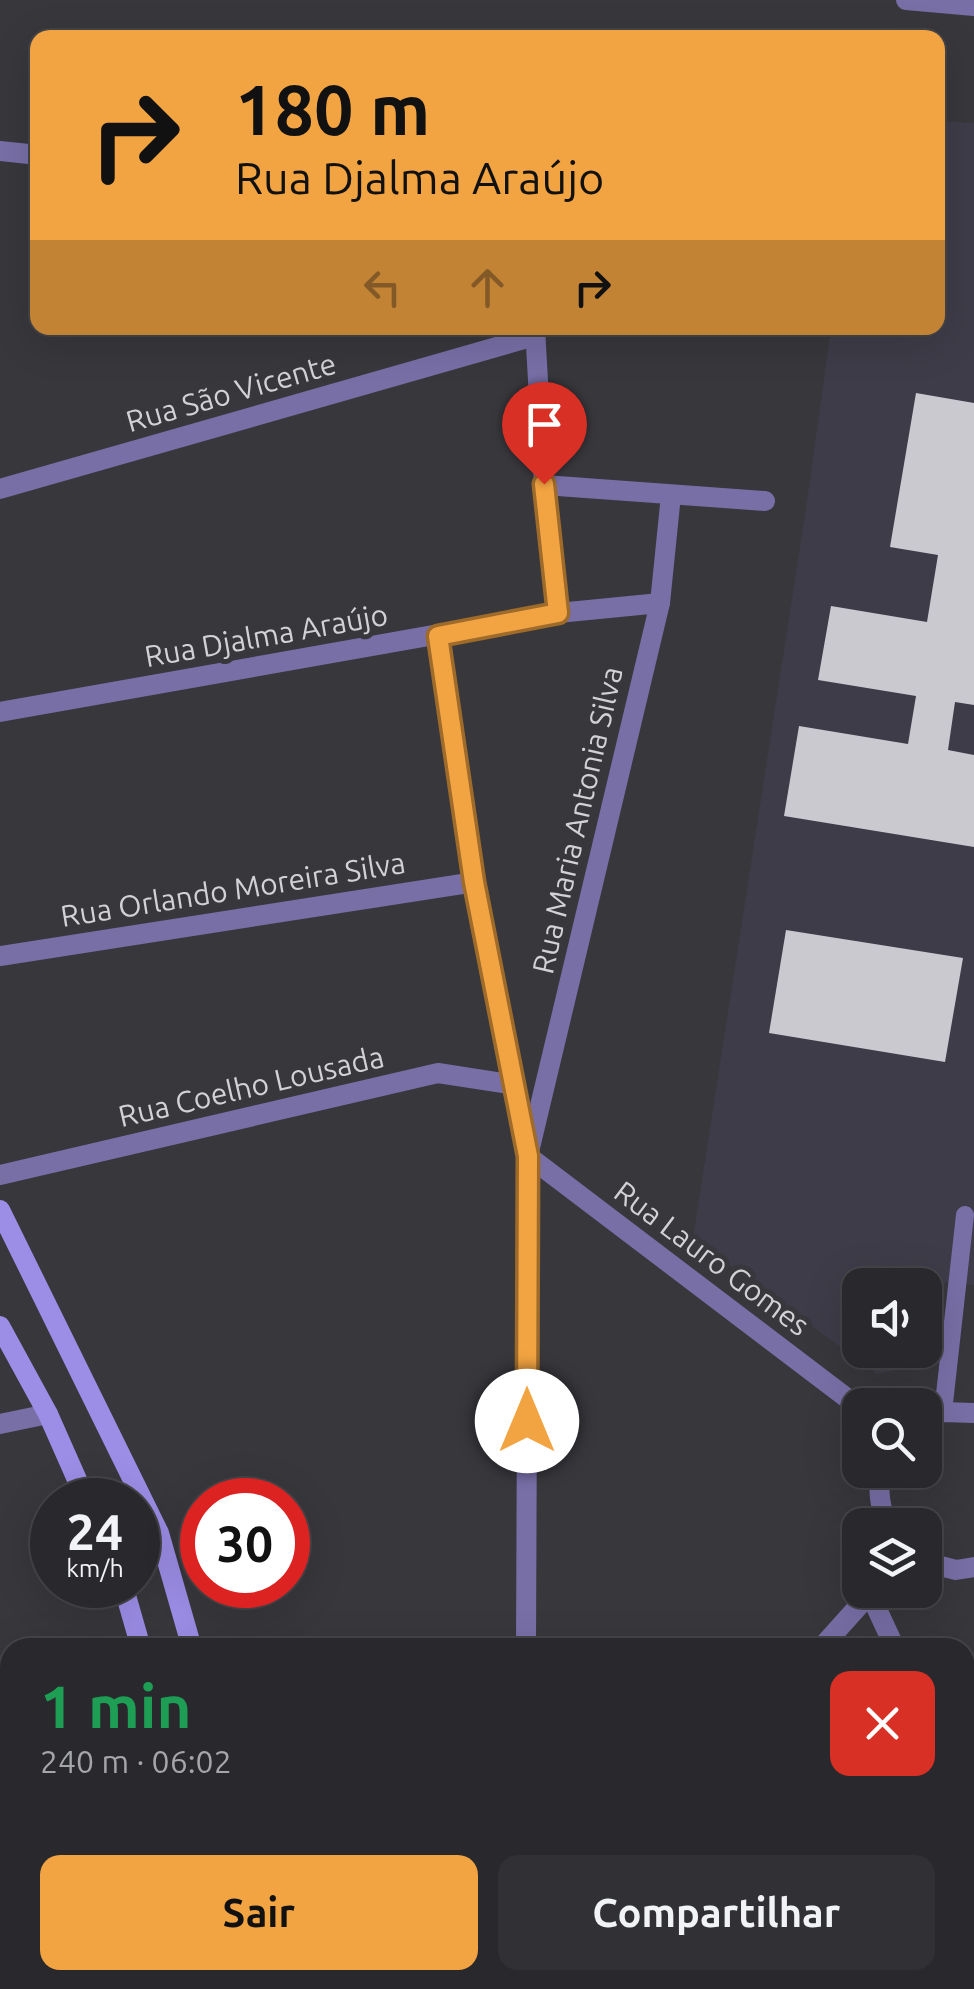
<!DOCTYPE html>
<html lang="pt">
<head>
<meta charset="utf-8">
<style>
  :root { --surface:#29292d; --page:#313135; --text:#f1f3f6; --muted:#a5a6aa; --line:#454549; --accent:#f3a442 }
  body { margin:0; font-family:Ubuntu,sans-serif; background:var(--page); color:var(--text); height:100vh; display:flex; flex-direction:column; font-size:38px; white-space:nowrap }
  * { box-sizing:border-box; margin:0 }
  p { font-size:32px; color:var(--muted) }
  .icon { flex:none; width:55px; height:55px; fill:none; stroke:currentColor; stroke-width:2; stroke-linecap:round; stroke-linejoin:round }
  .map { position:relative; flex:1; overflow:hidden }
  .side { position:absolute; left:0px; top:1638px; width:975px; height:352px; display:flex; flex-direction:column; background:var(--surface); border-radius:30px 30px 0 0; box-shadow:0 10px 40px #0002,0 0 0 2px var(--line) }
  .side>* { flex:none }
  .top-card { position:absolute; left:30px; top:30px; width:915px; height:305px; border-radius:20px; box-shadow:0 10px 40px #0002,0 0 0 2px var(--line); background:#f3a442; color:#111; overflow:hidden }
  .controls { position:absolute; left:842px; top:1268px; display:grid; gap:20px }
  .controls a { display:grid; place-items:center; width:100px; height:100px; border-radius:20px; background:var(--surface); box-shadow:0 10px 40px #0002,0 0 0 2px var(--line); font-size:50px }
  .speed { position:absolute; left:30px; top:1478px; display:flex; gap:20px; font-size:50px; font-weight:700; text-align:center }
  .speed>* { display:grid; place-content:center; width:130px; height:130px; border-radius:50%; background:var(--surface); box-shadow:0 10px 40px #0002,0 0 0 2px var(--line); line-height:1 }
  .speed small { font-size:25px; font-weight:400 }
  .speed .limit { border:15px solid #d22; background:#fff; color:#111 }
  .pin { position:absolute; display:grid; place-items:center; width:85px; height:85px; color:#fff; margin:-102px -42px; border-radius:50% 50% 50% 0; rotate:-45deg; box-shadow:0 0 10px #0007 }
  .pin .icon { rotate:45deg }
  .me { position:absolute; width:110px; margin:-55px; rotate:0deg; stroke-linejoin:round; filter:drop-shadow(0 0 8px #0008) }
  .turn { display:flex; align-items:center; gap:35px; height:210px; padding:0 40px; font-size:45px }
  .turn .icon { width:130px; height:130px; stroke-width:2.5 }
  .turn b { display:block; font-size:70px; line-height:85px }
  .lanes { display:flex; align-items:center; height:95px; padding:0 40px; background:#0003; justify-content:center; gap:50px; direction:ltr }
  .lanes .off { opacity:.35 }
  .round { display:grid; place-items:center; flex:none; width:105px; height:105px; border-radius:20px; background:var(--page) }
  .overview { display:flex; align-items:center; justify-content:space-between; height:170px; padding:0 40px }
  h1 { font-size:60px; font-weight:600; line-height:75px; color:#1e9e55 }
  .button { display:flex; gap:20px; margin-top:auto; padding:20px 40px }
  .button a { flex:1; height:115px; border-radius:20px; background:var(--accent); color:#111; font-size:40px; font-weight:600; line-height:115px; text-align:center }
  .button a+a { background:var(--page); color:var(--text) }
  .map>svg:first-child { display:block }
  .built { fill:#3e3c48; fill-rule:evenodd }
  .building { fill:#cac9d0 }
  .lines { fill:none; stroke-linecap:round; stroke-linejoin:round }
  .lane { stroke:#786fa7; stroke-width:18 }
  .street { stroke:#786fa7; stroke-width:20 }
  .secondary { stroke:#9c8de6; stroke-width:20 }
  .route-casing { stroke:#9e6b2b; stroke-width:25 }
  .route { stroke:#f3a442; stroke-width:18 }
  .labels { text-anchor:middle; dominant-baseline:central; stroke-width:10; stroke-linejoin:round; paint-order:stroke }
  .street-label { font-size:30px; fill:#d2d2d5; stroke:#37373c }
</style>
</head>
<body>
<div class="map">
<svg width="974" height="1989" viewBox="0 0 974 1989">
  <rect width="100%" height="100%" fill="#37373c"/>
  <path class="built" d="M938,121l36,2v1162l-29,-3 -15,81 -53,11 -184,-136 113,-730 25,-180h107zM860,1285h65v65h-65z"/>
  <g class="building">
    <polygon points="916,393 974,403 974,705 955,702 948,750 974,755 974,847 784,816 799,726 908,744 916,696 818,680 831,606 927,622 938,555 890,547"/>
    <polygon points="786,930 963,958 945,1062 769,1033"/>
  </g>
  <g class="lines">
    <polyline class="lane" points="943,1412 965,1215"/>
    <g class="street">
      <polyline points="906,0 974,6"/>
      <polyline points="0,151 38,155"/>
      <polyline points="535,328 544,485 558,613"/>
      <polyline points="544,485 765,501"/>
      <polyline points="0,489 535,336"/>
      <polyline points="671,495 660,603 528,1156 860,1408"/>
      <polyline points="438,636 475,882 528,1156 526,1648"/>
      <polyline points="0,712 558,613 660,603"/>
      <polyline points="0,956 475,882"/>
      <polyline points="0,1175 438,1073 516,1085"/>
      <polyline points="925,1419 943,1412 974,1413"/>
      <polyline points="0,1424 48,1414"/>
      <path d="M882,1470c-5,20 -2,36 5,55"/>
      <polyline points="925,1562 956,1570 974,1567"/>
      <polyline points="870,1594 895,1648"/>
      <polyline points="821,1648 873,1590"/>
      <polyline points="0,1776 10,1776"/>
      <polyline points="965,1795 974,1814"/>
      <polyline points="592,1980 603,1989"/>
      <polyline points="510,1989 518,1980"/>
    </g>
    <g class="secondary">
      <polyline points="0,1210 159,1533 192,1648"/>
      <polyline points="0,1326 48,1414 86,1500"/>
      <polyline points="123,1585 141,1648"/>
      <polyline points="191,1989 191,1980"/>
      <polyline points="238,1989 239,1980"/>
    </g>
  </g>
  <g class="lines">
    <defs>
      <polyline id="route" points="527,1421 528,1156 474,882 438,636 558,613 544,484"/>
    </defs>
    <use href="#route" class="route-casing"/>
    <use href="#route" class="route"/>
  </g>
  <g class="labels">
    <g class="street-label">
      <text transform="translate(231 392) rotate(-16)">Rua São Vicente</text>
      <text transform="translate(266 635) rotate(-10)">Rua Djalma Araújo</text>
      <text transform="translate(577 820) rotate(-77)">Rua Maria Antonia Silva</text>
      <text transform="translate(233 889) rotate(-9)">Rua Orlando Moreira Silva</text>
      <text transform="translate(251 1086) rotate(-13)">Rua Coelho Lousada</text>
      <text transform="translate(712 1258) rotate(37)">Rua Lauro Gomes</text>
    </g>
  </g>
</svg>
<div class="controls">
<a><svg class="icon" aria-label="sound" viewBox="0 0 24 24"><path d="M4 9h4l5-4v14l-5-4H4zM17 9q2 3 0 6"/></svg></a>
<a><svg class="icon" aria-label="search" viewBox="0 0 24 24"><circle cx="10" cy="10" r="6"/><path d="M15 15l6 6"/></svg></a>
<a><svg class="icon" aria-label="layers" viewBox="0 0 24 24"><path d="M12 4l9 5-9 5-9-5zM3 14l9 5 9-5"/></svg></a>
</div>
<div class="speed"><div>24<small>km/h</small></div><div class="limit">30</div></div>
<div class="pin" style="left:544px;top:484px;background:#d93025"><svg class="icon" aria-label="arrive" viewBox="0 0 24 24"><path d="M6 21V4h12l-3 4 3 4H6"/></svg></div>
<svg class="me" style="left:527px;top:1421px" viewBox="-20 -20 40 40"><circle r="19" fill="#fff"/><path d="M0-13L10 11 0 6-10 11z" fill="#f3a442"/></svg>
<div class="top-card">
<div class="turn"><svg class="icon" aria-label="right" viewBox="0 0 24 24"><path d="M7 20v-9h11M14 6l5 5-5 5"/></svg><div><b>180 m</b>Rua Djalma Araújo</div></div>
<div class="lanes"><svg class="icon off" aria-label="left" viewBox="0 0 24 24"><path d="M17 20v-9H6M10 6l-5 5 5 5"/></svg><svg class="icon off" aria-label="ahead" viewBox="0 0 24 24"><path d="M12 20V5M6 11l6-6 6 6"/></svg><svg class="icon" aria-label="right" viewBox="0 0 24 24"><path d="M7 20v-9h11M14 6l5 5-5 5"/></svg></div>
</div>
<section class="side">
<div class="overview"><div><h1>1 min</h1><p>240 m · 06:02</p></div><a class="round" style="background:#d93025;color:#fff"><svg class="icon" aria-label="close" viewBox="0 0 24 24"><path d="M6 6l12 12M18 6L6 18"/></svg></a></div>
<div class="button"><a>Sair</a><a>Compartilhar</a></div>
</section>
</div>
</body>
</html>
